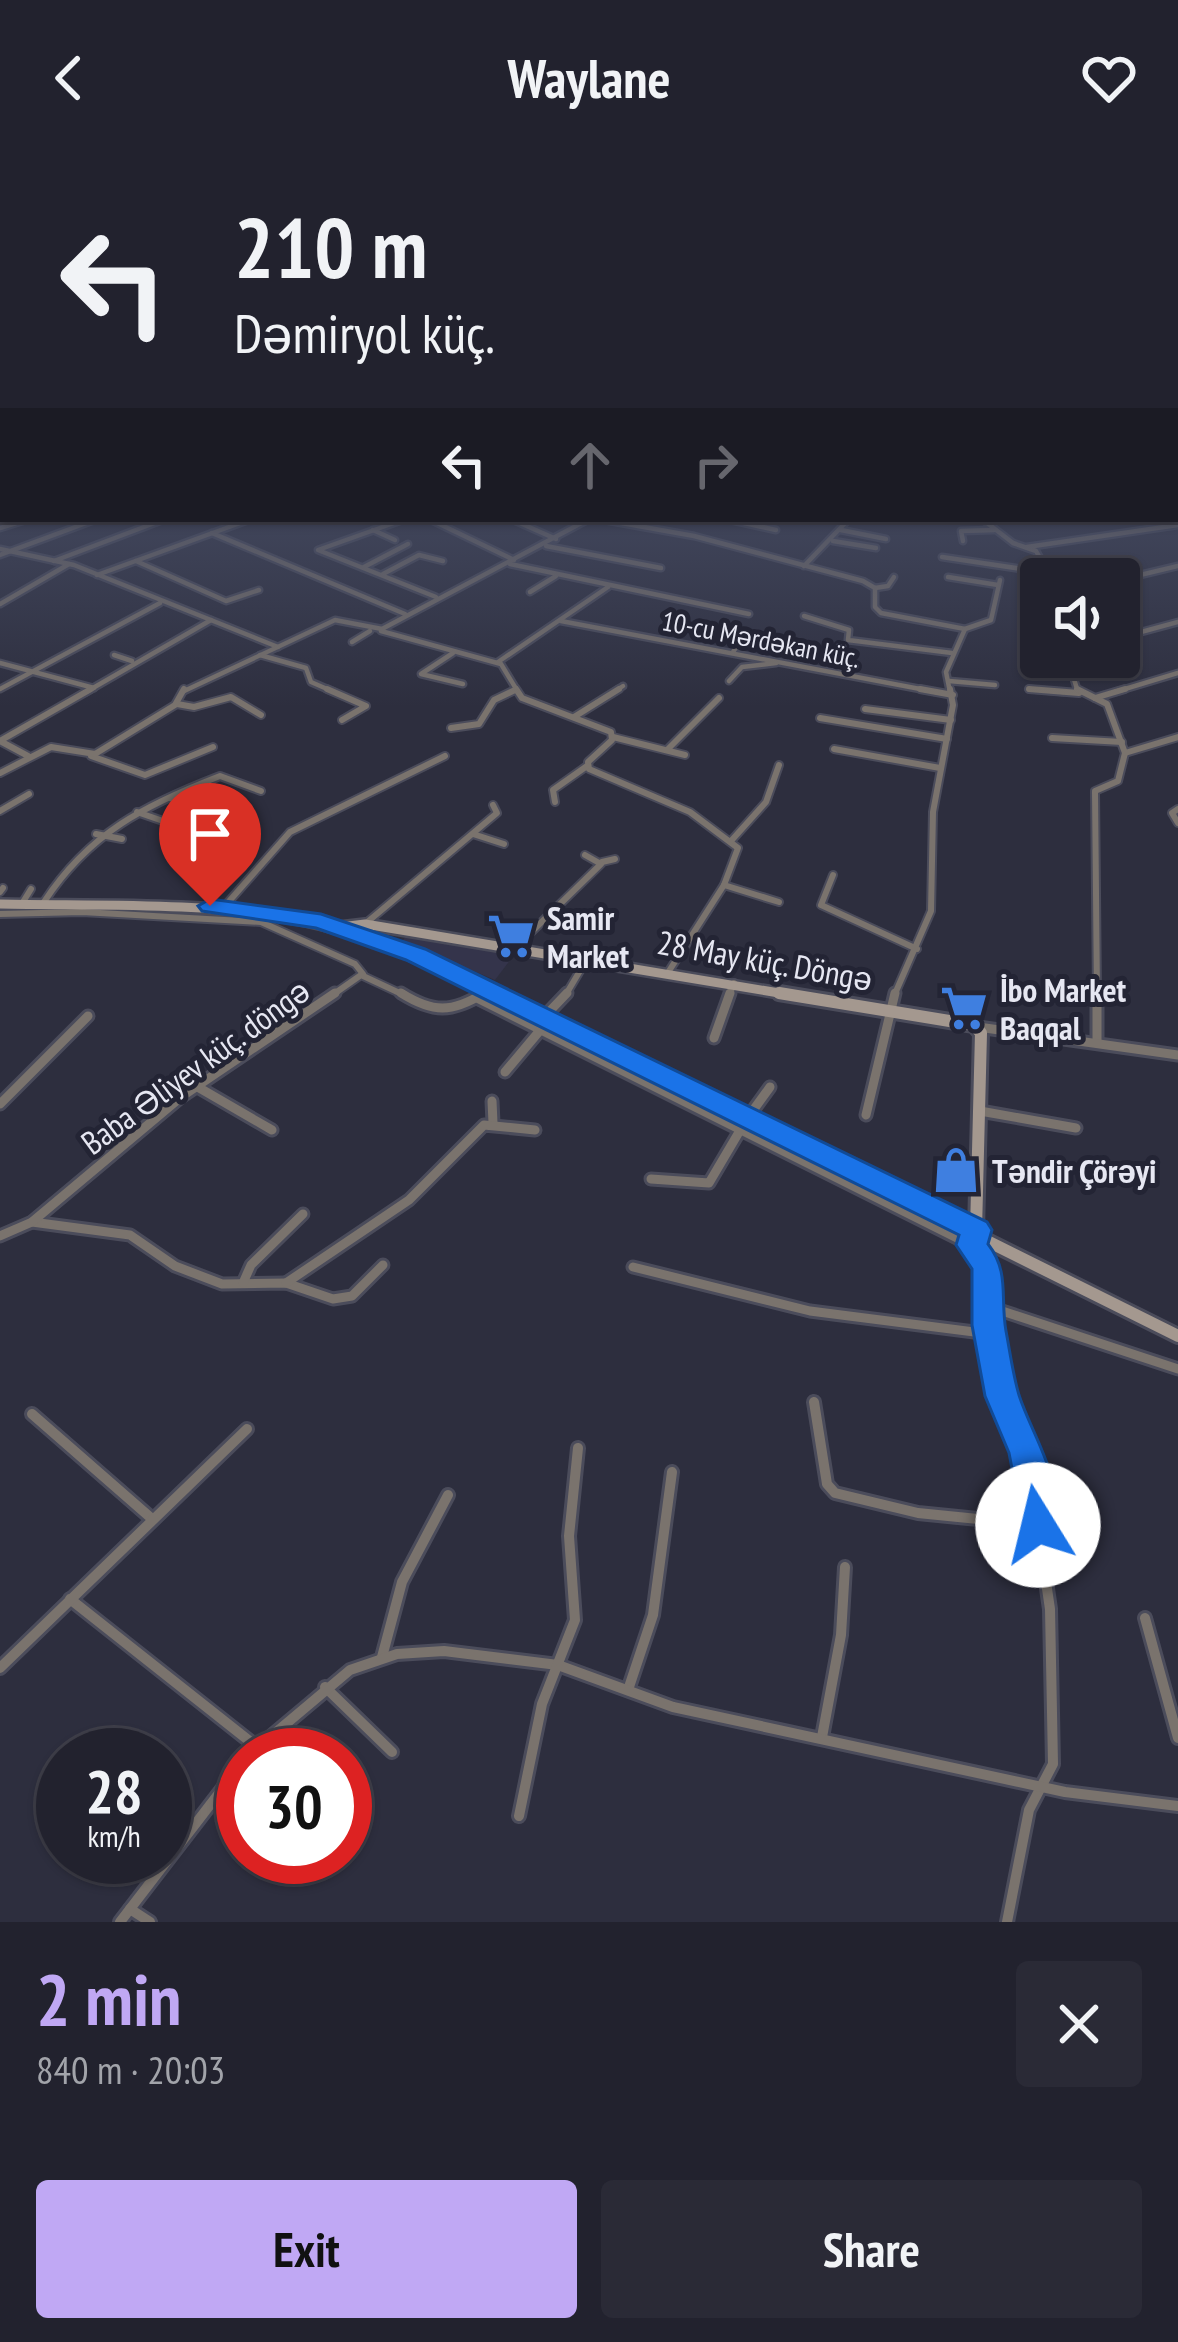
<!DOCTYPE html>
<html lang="en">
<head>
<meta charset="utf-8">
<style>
  :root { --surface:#22222e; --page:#2a2a36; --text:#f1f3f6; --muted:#a2a4aa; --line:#3f3f4a; --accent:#c0a8f4 }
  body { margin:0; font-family:"PT Sans Narrow",sans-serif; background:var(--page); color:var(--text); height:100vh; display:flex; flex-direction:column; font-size:45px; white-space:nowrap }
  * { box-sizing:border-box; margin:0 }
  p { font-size:39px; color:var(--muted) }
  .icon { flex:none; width:66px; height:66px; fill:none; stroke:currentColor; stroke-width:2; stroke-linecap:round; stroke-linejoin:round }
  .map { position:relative; height:1766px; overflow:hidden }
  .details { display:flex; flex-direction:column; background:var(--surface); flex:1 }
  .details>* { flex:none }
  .top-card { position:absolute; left:0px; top:0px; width:1179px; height:366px; box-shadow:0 3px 9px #0004,0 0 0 3px var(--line); background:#22222e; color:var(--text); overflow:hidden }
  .tools { position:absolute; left:1020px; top:402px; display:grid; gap:24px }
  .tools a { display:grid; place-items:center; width:120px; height:120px; border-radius:12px; background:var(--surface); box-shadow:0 3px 9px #0004,0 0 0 3px var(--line); font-size:60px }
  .speed { position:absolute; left:36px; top:1572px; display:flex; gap:24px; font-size:60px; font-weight:700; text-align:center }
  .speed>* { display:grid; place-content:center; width:156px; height:156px; border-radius:50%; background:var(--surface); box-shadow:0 3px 9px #0004,0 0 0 3px var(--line); line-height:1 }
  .speed small { font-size:30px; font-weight:400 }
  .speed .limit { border:18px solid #d22; background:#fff; color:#111 }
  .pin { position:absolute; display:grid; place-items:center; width:102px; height:102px; color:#fff; margin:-123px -51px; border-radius:50% 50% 50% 0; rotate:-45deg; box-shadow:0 0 12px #0007 }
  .pin .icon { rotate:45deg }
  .me { position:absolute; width:132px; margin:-66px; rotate:351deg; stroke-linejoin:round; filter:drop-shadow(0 0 9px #0008) }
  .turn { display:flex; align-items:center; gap:42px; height:252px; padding:0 36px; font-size:54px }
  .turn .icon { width:156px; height:156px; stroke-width:2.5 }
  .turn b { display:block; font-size:84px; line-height:102px }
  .lanes { display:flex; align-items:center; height:114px; padding:0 36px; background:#0003; justify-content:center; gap:60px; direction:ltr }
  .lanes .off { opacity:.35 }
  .round { display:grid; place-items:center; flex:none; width:126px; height:126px; border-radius:12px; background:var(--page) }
  .headline { display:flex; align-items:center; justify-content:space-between; height:204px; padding:0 36px }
  h1 { font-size:72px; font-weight:700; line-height:90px; color:var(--accent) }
  .cta { display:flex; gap:24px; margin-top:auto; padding:24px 36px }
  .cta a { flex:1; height:138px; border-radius:12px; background:var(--accent); color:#111; font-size:48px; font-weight:700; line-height:138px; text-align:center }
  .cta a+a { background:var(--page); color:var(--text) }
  header { display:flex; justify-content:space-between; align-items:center; height:156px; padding:0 36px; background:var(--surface); font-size:54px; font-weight:700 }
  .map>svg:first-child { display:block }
  .built { fill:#34344b }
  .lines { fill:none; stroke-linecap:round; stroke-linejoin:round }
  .street-far3-casing { stroke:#4b4c5b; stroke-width:9 }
  .street-far2-casing { stroke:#4b4c5b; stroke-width:10 }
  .street-far1-casing { stroke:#4b4c5b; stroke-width:15 }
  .street-casing { stroke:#4b4c5b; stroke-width:16 }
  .secondary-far1-casing { stroke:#4b4c5b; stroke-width:14 }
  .secondary-casing { stroke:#4b4c5b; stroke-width:18 }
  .street-far3 { stroke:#7a736d; stroke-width:4.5 }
  .street-far2 { stroke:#7a736d; stroke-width:6 }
  .street-far1 { stroke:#7a736d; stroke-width:9 }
  .street { stroke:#7a736d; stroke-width:10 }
  .secondary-far1 { stroke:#a4988f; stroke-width:9 }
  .secondary { stroke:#a4988f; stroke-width:12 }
  .route { fill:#1a73e8; stroke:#114b97; stroke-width:3 }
  .labels { text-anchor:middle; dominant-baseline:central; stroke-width:10; stroke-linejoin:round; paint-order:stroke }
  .far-street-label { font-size:27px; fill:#e6e7f2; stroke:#232434 }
  .poi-label { font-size:33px; font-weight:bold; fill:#e6e7f2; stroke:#232434; text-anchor:start }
  .street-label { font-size:33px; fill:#e6e7f2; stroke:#232434 }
</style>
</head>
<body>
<header><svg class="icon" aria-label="back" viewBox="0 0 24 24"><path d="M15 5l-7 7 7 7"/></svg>Waylane<svg class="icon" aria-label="heart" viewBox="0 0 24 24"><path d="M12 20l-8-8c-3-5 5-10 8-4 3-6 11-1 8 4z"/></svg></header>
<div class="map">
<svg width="1178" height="1766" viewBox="0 0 1178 1766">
  <rect width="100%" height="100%" fill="#2d2e3e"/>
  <polygon class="built" points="409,777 517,795 495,824 402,785"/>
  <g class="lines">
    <defs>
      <g id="street-far3">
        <polyline points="405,363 318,394 436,441"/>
        <polyline points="429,363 514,404"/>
        <polyline points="511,363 556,383"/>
        <polyline points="599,363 694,380 863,425 875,432 875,451 881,457 965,473 946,516 950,536"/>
        <polyline points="726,363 776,374"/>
        <polyline points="962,363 973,363"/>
        <polyline points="982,363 1013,387 1036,395 1052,423"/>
        <polyline points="0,372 29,363"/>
        <polyline points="373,374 395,384"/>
        <polyline points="841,374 886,383"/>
        <polyline points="212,377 405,458"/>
        <polyline points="833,385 876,392"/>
        <polyline points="963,385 961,375 994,374"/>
        <polyline points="546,390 661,412"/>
        <polyline points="1027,391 1178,369"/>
        <polyline points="0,393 74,409 278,491"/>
        <polyline points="0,399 97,363"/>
        <polyline points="942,401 1049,417"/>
        <polyline points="54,405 165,363"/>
        <polyline points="136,405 226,445 259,434"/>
        <polyline points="510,408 749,458"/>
        <polyline points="804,410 849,363"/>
        <polyline points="364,411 408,388"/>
        <polyline points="383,418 419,399 443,405"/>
        <polyline points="97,419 251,363"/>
        <polyline points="948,421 998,429"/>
        <polyline points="1119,424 1178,410"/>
        <polyline points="875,432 888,430 894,421"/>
        <polyline points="530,436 556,420"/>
        <polyline points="0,448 69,408"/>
        <polyline points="804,460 849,474 848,484 952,497"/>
        <polyline points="561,465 936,536"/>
        <polyline points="965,473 991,464 1000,424"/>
        <polyline points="381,475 501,508 518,536"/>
        <polyline points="1119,482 1178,466"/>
        <polyline points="352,486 370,475"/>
        <polyline points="733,496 744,480"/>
        <polyline points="453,497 421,518 463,528"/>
        <polyline points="114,499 132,505"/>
        <polyline points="260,499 306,512 311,526 334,536"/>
        <polyline points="1067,501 1078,536"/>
        <polyline points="498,506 608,431"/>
        <polyline points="0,507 94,532"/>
        <polyline points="729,525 742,511 776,507"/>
        <polyline points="949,525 995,529"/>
        <polyline points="0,533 160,447"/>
        <polyline points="1029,533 1064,536"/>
        <polyline points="86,536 211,464"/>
        <polyline points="182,536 335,464 382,473 589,363"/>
        <polyline points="614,536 623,530"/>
        <polyline points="1115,536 1178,517"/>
      </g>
      <g id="street-far2">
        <polyline points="327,533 366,550 342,564"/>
        <polyline points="516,533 522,542 611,576 612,584 588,606 589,613 690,656 738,692 724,729 669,815"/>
        <polyline points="920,533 953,539"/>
        <polyline points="1029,533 1079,537"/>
        <polyline points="1077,533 1107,548 1125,597 1118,625 1095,635 1097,840"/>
        <polyline points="1095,542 1125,533"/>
        <polyline points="177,548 194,551 231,541 261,559"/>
        <polyline points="865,553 951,564"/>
        <polyline points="574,561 619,533"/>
        <polyline points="820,562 947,583"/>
        <polyline points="451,572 479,568 494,544 515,534"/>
        <polyline points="613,581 685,599"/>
        <polyline points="1052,582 1122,586"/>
        <polyline points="0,585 91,533"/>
        <polyline points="0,585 28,600"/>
        <polyline points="834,593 940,612"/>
        <polyline points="667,594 719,542"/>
        <polyline points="1125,597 1178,581"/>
        <polyline points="91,600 145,619 213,591"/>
        <polyline points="0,617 51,591 95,598 175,549 184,533"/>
        <polyline points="170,642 193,651"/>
        <polyline points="555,646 553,634 587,610"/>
        <polyline points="1178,653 1172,657 1178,667"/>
        <polyline points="0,655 29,638"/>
        <polyline points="137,656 163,665"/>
        <polyline points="96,678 122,683"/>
        <polyline points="473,678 504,688"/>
        <polyline points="731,685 766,646 779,609"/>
        <polyline points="602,706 615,703"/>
        <polyline points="833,719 821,749 917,793"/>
        <polyline points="724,729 779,746"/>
        <polyline points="0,736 3,732"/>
        <polyline points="23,746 31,733"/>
        <path d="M44,746c45,-69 101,-97 176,-126l41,15"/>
        <polyline points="224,751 290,676 445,600"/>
        <polyline points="0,758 82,756 261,766 355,808 363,818"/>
        <polyline points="365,768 497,657 493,649"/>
        <polyline points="517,790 601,708 585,699"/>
        <polyline points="331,840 361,819 406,840"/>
        <polyline points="479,840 486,835"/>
        <polyline points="565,840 587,803"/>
        <polyline points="729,840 734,827"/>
        <polyline points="894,840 931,755 933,656 953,549 950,533"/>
      </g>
      <g id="street-far1">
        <path d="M401,837c32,20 51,20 83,0"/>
        <polyline points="1097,837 1097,887"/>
        <polyline points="477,842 971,1089"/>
        <polyline points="546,859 567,837"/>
        <polyline points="978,871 1178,899"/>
        <polyline points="714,882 730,837"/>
        <polyline points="505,916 542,872"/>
        <polyline points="196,930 272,974"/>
        <polyline points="492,945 493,967"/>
        <polyline points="0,948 88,860"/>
        <polyline points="980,955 1076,972"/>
        <polyline points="866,959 895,837"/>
        <polyline points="749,960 770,931"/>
        <polyline points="651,1023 709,1027 742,971"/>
        <polyline points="941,1025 978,1031"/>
        <polyline points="32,1066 130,1079 175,1110 222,1128 286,1127 333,1143 352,1140 383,1109"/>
        <polyline points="975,1077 971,1089 988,1110 988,1169 1002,1240"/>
        <polyline points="0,1080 32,1066 181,941 335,837"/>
        <polyline points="633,1111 810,1155 990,1178"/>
        <polyline points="243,1127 251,1109 303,1058"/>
        <polyline points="286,1127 409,1044 484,969 535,974"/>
        <polyline points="987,1150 1178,1213"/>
      </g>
      <g id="street">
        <polyline points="1001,1237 1027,1297 1050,1453 1053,1608 1029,1654 1007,1766"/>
        <polyline points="814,1246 827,1328 835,1337 918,1357 1038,1369"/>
        <polyline points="32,1258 151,1362"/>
        <polyline points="70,1443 257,1591"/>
        <polyline points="1145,1462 1178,1582"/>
        <polyline points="382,1501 402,1426 448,1339"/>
        <polyline points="0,1512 247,1273"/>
        <polyline points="325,1531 392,1596"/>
        <polyline points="628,1534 653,1459 672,1316"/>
        <polyline points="822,1581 841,1479 845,1411"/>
        <polyline points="249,1599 350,1514 397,1498 444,1495 558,1509 673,1551 1065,1636 1178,1650"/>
        <polyline points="519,1660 542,1548 575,1464 569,1380 578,1292"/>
        <polyline points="130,1753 150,1766"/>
        <polyline points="120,1766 243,1606"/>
      </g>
      <g id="secondary-far1">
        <path d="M0,748c98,2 199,-2 296,15 68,12 138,46 199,77"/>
        <polyline points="340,771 365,768 797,840"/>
      </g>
      <g id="secondary">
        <polyline points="489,837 1178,1180"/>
        <polyline points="779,837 974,869 981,877 976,1074"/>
      </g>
    </defs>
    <use href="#street-far3" class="street-far3-casing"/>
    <use href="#street-far2" class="street-far2-casing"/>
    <use href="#street-far1" class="street-far1-casing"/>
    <use href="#street" class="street-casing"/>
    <use href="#secondary-far1" class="secondary-far1-casing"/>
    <use href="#secondary" class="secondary-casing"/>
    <use href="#street-far3" class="street-far3"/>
    <use href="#street-far2" class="street-far2"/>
    <use href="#street-far1" class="street-far1"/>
    <use href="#street" class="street"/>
    <use href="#secondary-far1" class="secondary-far1"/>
    <use href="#secondary" class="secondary"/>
  </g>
  <linearGradient id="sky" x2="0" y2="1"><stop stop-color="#191922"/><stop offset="0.55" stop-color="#464c63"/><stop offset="1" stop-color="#464c63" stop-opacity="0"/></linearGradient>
  <rect width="1178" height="551" fill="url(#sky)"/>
  <path class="route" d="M210,743l111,15 104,35 562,273 5,8 -4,14c22,28 12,54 18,87 4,21 7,44 13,64 13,41 53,98 32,142l-13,4 -13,-4 -16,-84 -24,-57 -13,-71v-56l-16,-24 3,-10 -553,-275 -90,-32 -114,-17 -4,-5z"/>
  <defs>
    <symbol id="supermarket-bare" viewBox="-9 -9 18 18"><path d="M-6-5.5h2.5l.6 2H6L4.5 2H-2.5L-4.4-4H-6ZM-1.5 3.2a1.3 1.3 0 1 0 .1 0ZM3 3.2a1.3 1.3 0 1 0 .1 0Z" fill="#3f7fe0" stroke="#232434" stroke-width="2.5" paint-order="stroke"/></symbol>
    <symbol id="shop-bare" viewBox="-9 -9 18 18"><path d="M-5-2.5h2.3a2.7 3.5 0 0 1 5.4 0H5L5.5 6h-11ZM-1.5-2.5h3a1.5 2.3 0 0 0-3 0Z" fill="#3f7fe0" stroke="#232434" stroke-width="2.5" paint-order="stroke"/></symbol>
  </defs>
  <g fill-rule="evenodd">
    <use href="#supermarket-bare" x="478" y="747" width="66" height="66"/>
    <use href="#supermarket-bare" x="931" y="819" width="66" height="66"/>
    <use href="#shop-bare" x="923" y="981" width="66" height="66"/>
  </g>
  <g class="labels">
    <g class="far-street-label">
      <text transform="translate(761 483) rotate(11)">10-cu Mərdəkan küç.</text>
    </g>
    <g class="poi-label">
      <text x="547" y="761">Samir<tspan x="547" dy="38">Market</tspan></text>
      <text x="1000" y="833">İbo Market<tspan x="1000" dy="38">Baqqal</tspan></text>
      <text x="992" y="1014">Təndir Çörəyi</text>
    </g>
    <g class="street-label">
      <text transform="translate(765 804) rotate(10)">28 May küç. Döngə</text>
      <text transform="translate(195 910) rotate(-36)">Baba Əliyev küç. döngə</text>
    </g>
  </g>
</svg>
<div class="tools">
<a><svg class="icon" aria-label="sound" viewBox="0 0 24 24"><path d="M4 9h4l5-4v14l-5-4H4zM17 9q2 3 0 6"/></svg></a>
</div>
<div class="speed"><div>28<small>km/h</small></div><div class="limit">30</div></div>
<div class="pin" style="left:210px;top:750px;background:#d93025"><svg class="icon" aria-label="arrive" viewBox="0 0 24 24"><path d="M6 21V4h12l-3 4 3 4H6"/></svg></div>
<svg class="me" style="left:1038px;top:1369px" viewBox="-20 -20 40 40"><circle r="19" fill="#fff"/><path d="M0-13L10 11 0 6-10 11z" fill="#1a73e8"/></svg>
<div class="top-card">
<div class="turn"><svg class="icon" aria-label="left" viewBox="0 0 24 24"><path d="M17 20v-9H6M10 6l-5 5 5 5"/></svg><div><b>210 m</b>Dəmiryol küç.</div></div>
<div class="lanes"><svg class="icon" aria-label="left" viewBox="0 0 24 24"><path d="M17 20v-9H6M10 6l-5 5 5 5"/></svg><svg class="icon off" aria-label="ahead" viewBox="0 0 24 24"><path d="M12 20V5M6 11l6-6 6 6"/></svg><svg class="icon off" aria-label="right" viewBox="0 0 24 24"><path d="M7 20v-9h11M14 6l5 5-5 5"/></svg></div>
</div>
</div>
<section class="details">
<div class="headline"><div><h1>2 min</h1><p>840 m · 20:03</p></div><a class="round"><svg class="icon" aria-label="close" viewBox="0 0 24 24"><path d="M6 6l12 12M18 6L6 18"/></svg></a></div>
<div class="cta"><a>Exit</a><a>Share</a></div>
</section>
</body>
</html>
